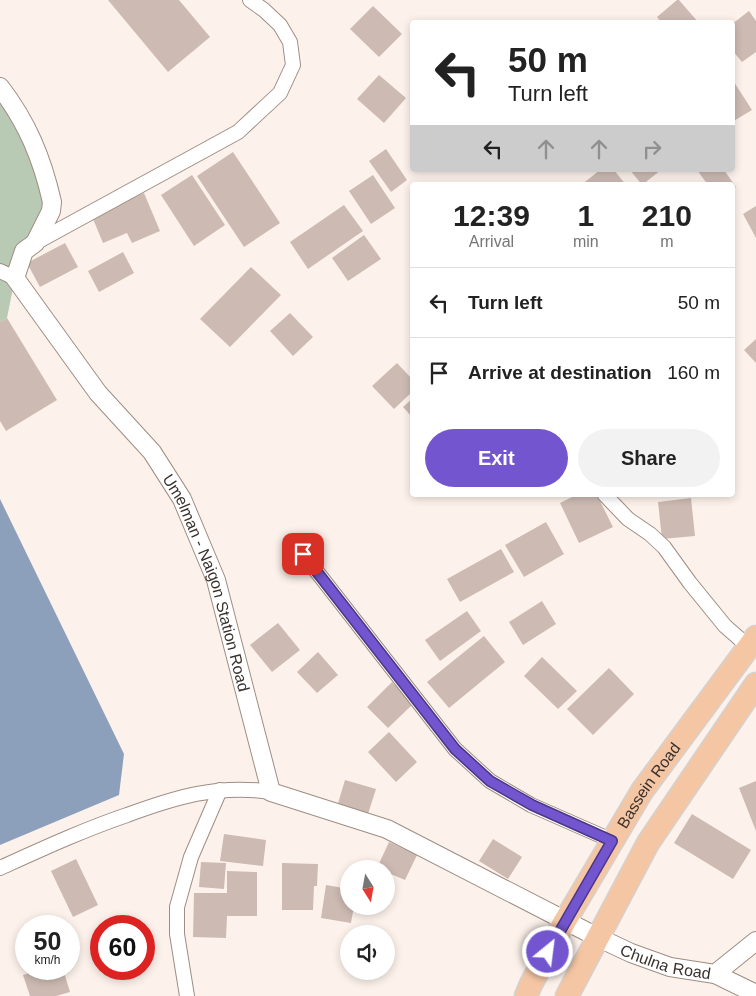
<!DOCTYPE html>
<html lang="en">
<head>
<meta charset="utf-8">
<style>
  :root { --surface:#fff; --page:#f2f2f2; --text:#222; --muted:#767676; --line:#e0e0e0; --accent:#7355cf }
  body { margin:0; font-family:Arial,sans-serif; background:var(--page); color:var(--text); height:100vh; display:flex; flex-direction:column; font-size:19px; white-space:nowrap }
  * { box-sizing:border-box; margin:0 }
  p { font-size:16px; color:var(--muted) }
  .icon { flex:none; width:28px; height:28px; fill:none; stroke:currentColor; stroke-width:2; stroke-linecap:round; stroke-linejoin:round }
  .map { position:relative; flex:1; overflow:hidden }
  .side { position:absolute; left:410px; top:182px; width:325px; height:315px; display:flex; flex-direction:column; background:var(--surface); border-radius:5px; box-shadow:0 2px 8px #0003 }
  .side>* { flex:none }
  .top-card { position:absolute; left:410px; top:20px; width:325px; height:152px; border-radius:5px; box-shadow:0 2px 8px #0003; background:#fff; color:var(--text); overflow:hidden }
  .needle { width:32px; rotate:169deg }
  .buttons { position:absolute; left:340px; top:860px; display:grid; gap:10px }
  .buttons a { display:grid; place-items:center; width:55px; height:55px; border-radius:50%; background:var(--surface); box-shadow:0 2px 8px #0003; font-size:25px }
  .speed { position:absolute; left:15px; top:915px; display:flex; gap:10px; font-size:25px; font-weight:700; text-align:center }
  .speed>* { display:grid; place-content:center; width:65px; height:65px; border-radius:50%; background:var(--surface); box-shadow:0 2px 8px #0003; line-height:1 }
  .speed small { font-size:12px; font-weight:400 }
  .speed .limit { border:8px solid #d22; background:#fff; color:#111 }
  .pin { position:absolute; display:grid; place-items:center; width:42px; height:42px; color:#fff; margin:-21px; border-radius:10px; box-shadow:0 2px 8px #0006 }
  .me { position:absolute; width:55px; margin:-28px; rotate:29deg; stroke-linejoin:round; filter:drop-shadow(0 0 4px #0008) }
  .turn { display:flex; align-items:center; gap:18px; height:105px; padding:0 15px; font-size:22px }
  .turn .icon { width:65px; height:65px; stroke-width:2.5 }
  .turn b { display:block; font-size:35px; line-height:42px }
  .lanes { display:flex; align-items:center; height:48px; padding:0 15px; background:#0003; justify-content:center; gap:25px; direction:ltr }
  .lanes .off { opacity:.35 }
  .eta { display:flex; justify-content:space-evenly; align-items:center; height:85px; text-align:center }
  .eta b { font-size:30px; font-weight:600; line-height:35px }
  .button { display:flex; gap:10px; margin-top:auto; padding:10px 15px }
  .button a { flex:1; height:58px; border-radius:30px; background:var(--accent); color:#fff; font-size:20px; font-weight:600; line-height:58px; text-align:center }
  .button a+a { background:var(--page); color:var(--text) }
  ul { padding:0; list-style:none }
  li { display:flex; align-items:center; gap:15px; height:70px; padding:0 15px; border-top:1px solid var(--line) }
  li div { flex:1 }
  li b { display:block; font-size:19px }
  li em { font-style:normal }
  .map>svg:first-child { display:block }
  .green { fill:#b8cab3 }
  .water { fill:#8da0bb }
  .building { fill:#cdbab3 }
  .lines { fill:none; stroke-linecap:round; stroke-linejoin:round }
  .minor-casing { stroke:#9e8d83; stroke-width:16 }
  .tertiary-casing { stroke:#9e8d83; stroke-width:20 }
  .primary-casing { stroke:#d3d2d1; stroke-width:25 }
  .minor { stroke:#fff; stroke-width:14 }
  .tertiary { stroke:#fff; stroke-width:18 }
  .primary { stroke:#f5c6a4; stroke-width:22 }
  .route-casing { stroke:#4b3787; stroke-width:12 }
  .route { stroke:#7355cf; stroke-width:9 }
  .labels { text-anchor:middle; dominant-baseline:central; stroke-width:4.5; stroke-linejoin:round; paint-order:stroke }
  .street-label { font-size:16px; fill:#39322e; stroke:#fff }
</style>
</head>
<body>
<div class="map">
<svg width="756" height="996" viewBox="0 0 756 996">
  <rect width="100%" height="100%" fill="#fdf2eb"/>
  <polygon class="green" points="0,95 34,148 51,210 15,278 7,318 0,322"/>
  <polygon class="water" points="0,499 124,754 119,795 0,845"/>
  <g class="building">
    <polygon points="108,0 179,0 210,37 168,72"/>
    <polygon points="677,0 679,0 698,22 661,22 657,17"/>
    <polygon points="373,6 402,34 379,57 350,29"/>
    <polygon points="749,11 756,21 756,52 742,62 732,50 732,24"/>
    <polygon points="379,75 406,98 384,123 357,99"/>
    <polygon points="732,79 752,110 732,122"/>
    <polygon points="386,149 407,180 391,192 369,161"/>
    <polygon points="233,152 280,223 244,247 197,176"/>
    <polygon points="600,170 614,170 626,185 581,185"/>
    <polygon points="630,170 661,170 642,185"/>
    <polygon points="697,170 724,170 736,187 732,190 732,185 708,185"/>
    <polygon points="192,175 225,225 194,246 161,195"/>
    <polygon points="373,175 395,208 371,224 349,191"/>
    <polygon points="144,193 160,231 132,243 127,233 103,243 91,214"/>
    <polygon points="344,205 363,231 308,269 290,242"/>
    <polygon points="756,206 756,238 743,214"/>
    <polygon points="364,235 381,259 348,281 332,258"/>
    <polygon points="65,243 78,267 40,287 27,263"/>
    <polygon points="123,252 134,273 99,292 88,271"/>
    <polygon points="251,267 281,295 230,347 200,319"/>
    <polygon points="290,313 313,337 293,356 270,331"/>
    <polygon points="7,318 57,400 6,431 0,421 0,322"/>
    <polygon points="756,339 756,363 744,350"/>
    <polygon points="397,363 412,379 412,392 394,409 372,386"/>
    <polygon points="412,399 412,417 403,407"/>
    <polygon points="576,495 597,495 613,527 579,543 560,503"/>
    <polygon points="691,498 695,536 662,539 658,502"/>
    <polygon points="546,522 564,554 524,577 505,545"/>
    <polygon points="501,549 514,572 460,602 447,579"/>
    <polygon points="542,601 556,624 523,645 509,622"/>
    <polygon points="467,611 481,631 440,661 425,640"/>
    <polygon points="278,623 300,650 272,672 250,645"/>
    <polygon points="484,636 505,662 449,708 427,682"/>
    <polygon points="318,652 338,675 317,693 297,672"/>
    <polygon points="542,657 577,691 558,709 524,676"/>
    <polygon points="609,668 634,694 593,735 567,709"/>
    <polygon points="392,682 413,704 388,728 367,707"/>
    <polygon points="389,732 417,762 396,782 368,752"/>
    <polygon points="345,780 376,789 366,820 336,810"/>
    <polygon points="756,781 756,831 739,788"/>
    <polygon points="692,814 751,850 733,879 674,843"/>
    <polygon points="224,834 266,840 263,866 220,861"/>
    <polygon points="493,839 522,857 508,879 479,861"/>
    <polygon points="389,842 417,855 405,880 386,872 386,869 377,868"/>
    <polygon points="76,859 98,905 73,917 51,871"/>
    <polygon points="201,862 226,863 224,889 199,887"/>
    <polygon points="282,863 318,864 317,886 314,886 313,910 282,910"/>
    <polygon points="227,871 257,872 257,916 227,916 226,938 193,937 194,893 227,893"/>
    <polygon points="326,885 349,889 349,906 354,906 351,923 321,918"/>
    <polygon points="43,969 63,969 70,992 56,996 30,996 23,975"/>
  </g>
  <g class="lines">
    <defs>
      <g id="minor">
        <polyline points="35,243 238,132 280,93 293,65 290,42 280,25 264,10 250,0"/>
        <polyline points="0,271 15,278"/>
        <polyline points="605,495 628,519 650,534 664,547 690,583 725,626 749,647"/>
        <polyline points="303,554 455,749 490,781 531,805 613,841"/>
        <path d="M0,868c42,-19 83,-38 127,-53 49,-18 91,-31 144,-23"/>
        <polyline points="187,996 177,934 177,907 191,857 220,790"/>
      </g>
      <g id="tertiary">
        <path id="s1" d="M0,87c27,35 42,71 52,115l-1,9 -16,32 -11,8 -9,27 83,115 54,59 30,47 34,81 55,212 116,37 210,108 34,16 39,14 45,7 41,-33"/>
        <polyline points="715,974 756,994"/>
      </g>
      <g id="primary">
        <path id="s2" d="M526,996l5,-12 34,-63 77,-130 114,-154"/>
        <polyline points="567,996 648,843 756,684"/>
      </g>
    </defs>
    <use href="#minor" class="minor-casing"/>
    <use href="#tertiary" class="tertiary-casing"/>
    <use href="#primary" class="primary-casing"/>
    <use href="#minor" class="minor"/>
    <use href="#tertiary" class="tertiary"/>
    <use href="#primary" class="primary"/>
  </g>
  <g class="lines">
    <defs>
      <polyline id="route" points="303,554 455,749 490,781 532,805 612,841 548,952"/>
    </defs>
    <use href="#route" class="route-casing"/>
    <use href="#route" class="route"/>
  </g>
  <g class="labels">
    <g class="street-label">
      <text stroke="none"><textPath href="#s1" startOffset="579">Umelman - Naigon Station Road</textPath></text>
      <text stroke="none"><textPath href="#s2" startOffset="244">Bassein Road</textPath></text>
      <text stroke="none"><textPath href="#s1" startOffset="1230">Chulna Road</textPath></text>
    </g>
  </g>
</svg>
<div class="buttons">
<a><svg class="needle" viewBox="-14 -14 28 28"><path d="M0-13l5 13h-10z" fill="#e53935"/><path d="M0 13l5-13h-10z" fill="#767676"/></svg></a>
<a><svg class="icon" aria-label="sound" viewBox="0 0 24 24"><path d="M4 9h4l5-4v14l-5-4H4zM17 9q2 3 0 6"/></svg></a>
</div>
<div class="speed"><div>50<small>km/h</small></div><div class="limit">60</div></div>
<div class="pin" style="left:303px;top:554px;background:#d93025"><svg class="icon" aria-label="arrive" viewBox="0 0 24 24"><path d="M6 21V4h12l-3 4 3 4H6"/></svg></div>
<svg class="me" style="left:548px;top:952px" viewBox="-20 -20 40 40"><circle r="17" fill="#7355cf" stroke="#fff" stroke-width="3"/><path d="M0-11L8 9 0 5-8 9z" fill="#fff"/></svg>
<div class="top-card">
<div class="turn"><svg class="icon" aria-label="left" viewBox="0 0 24 24"><path d="M17 20v-9H6M10 6l-5 5 5 5"/></svg><div><b>50 m</b>Turn left</div></div>
<div class="lanes"><svg class="icon" aria-label="left" viewBox="0 0 24 24"><path d="M17 20v-9H6M10 6l-5 5 5 5"/></svg><svg class="icon off" aria-label="ahead" viewBox="0 0 24 24"><path d="M12 20V5M6 11l6-6 6 6"/></svg><svg class="icon off" aria-label="ahead" viewBox="0 0 24 24"><path d="M12 20V5M6 11l6-6 6 6"/></svg><svg class="icon off" aria-label="right" viewBox="0 0 24 24"><path d="M7 20v-9h11M14 6l5 5-5 5"/></svg></div>
</div>
<section class="side">
<div class="eta">
<div><b>12:39</b><p>Arrival</p></div>
<div><b>1</b><p>min</p></div>
<div><b>210</b><p>m</p></div>
</div>
<ul>
<li><svg class="icon" aria-label="left" viewBox="0 0 24 24"><path d="M17 20v-9H6M10 6l-5 5 5 5"/></svg><div><b>Turn left</b></div><em>50 m</em></li>
<li><svg class="icon" aria-label="arrive" viewBox="0 0 24 24"><path d="M6 21V4h12l-3 4 3 4H6"/></svg><div><b>Arrive at destination</b></div><em>160 m</em></li>
</ul>
<div class="button"><a>Exit</a><a>Share</a></div>
</section>
</div>
</body>
</html>
